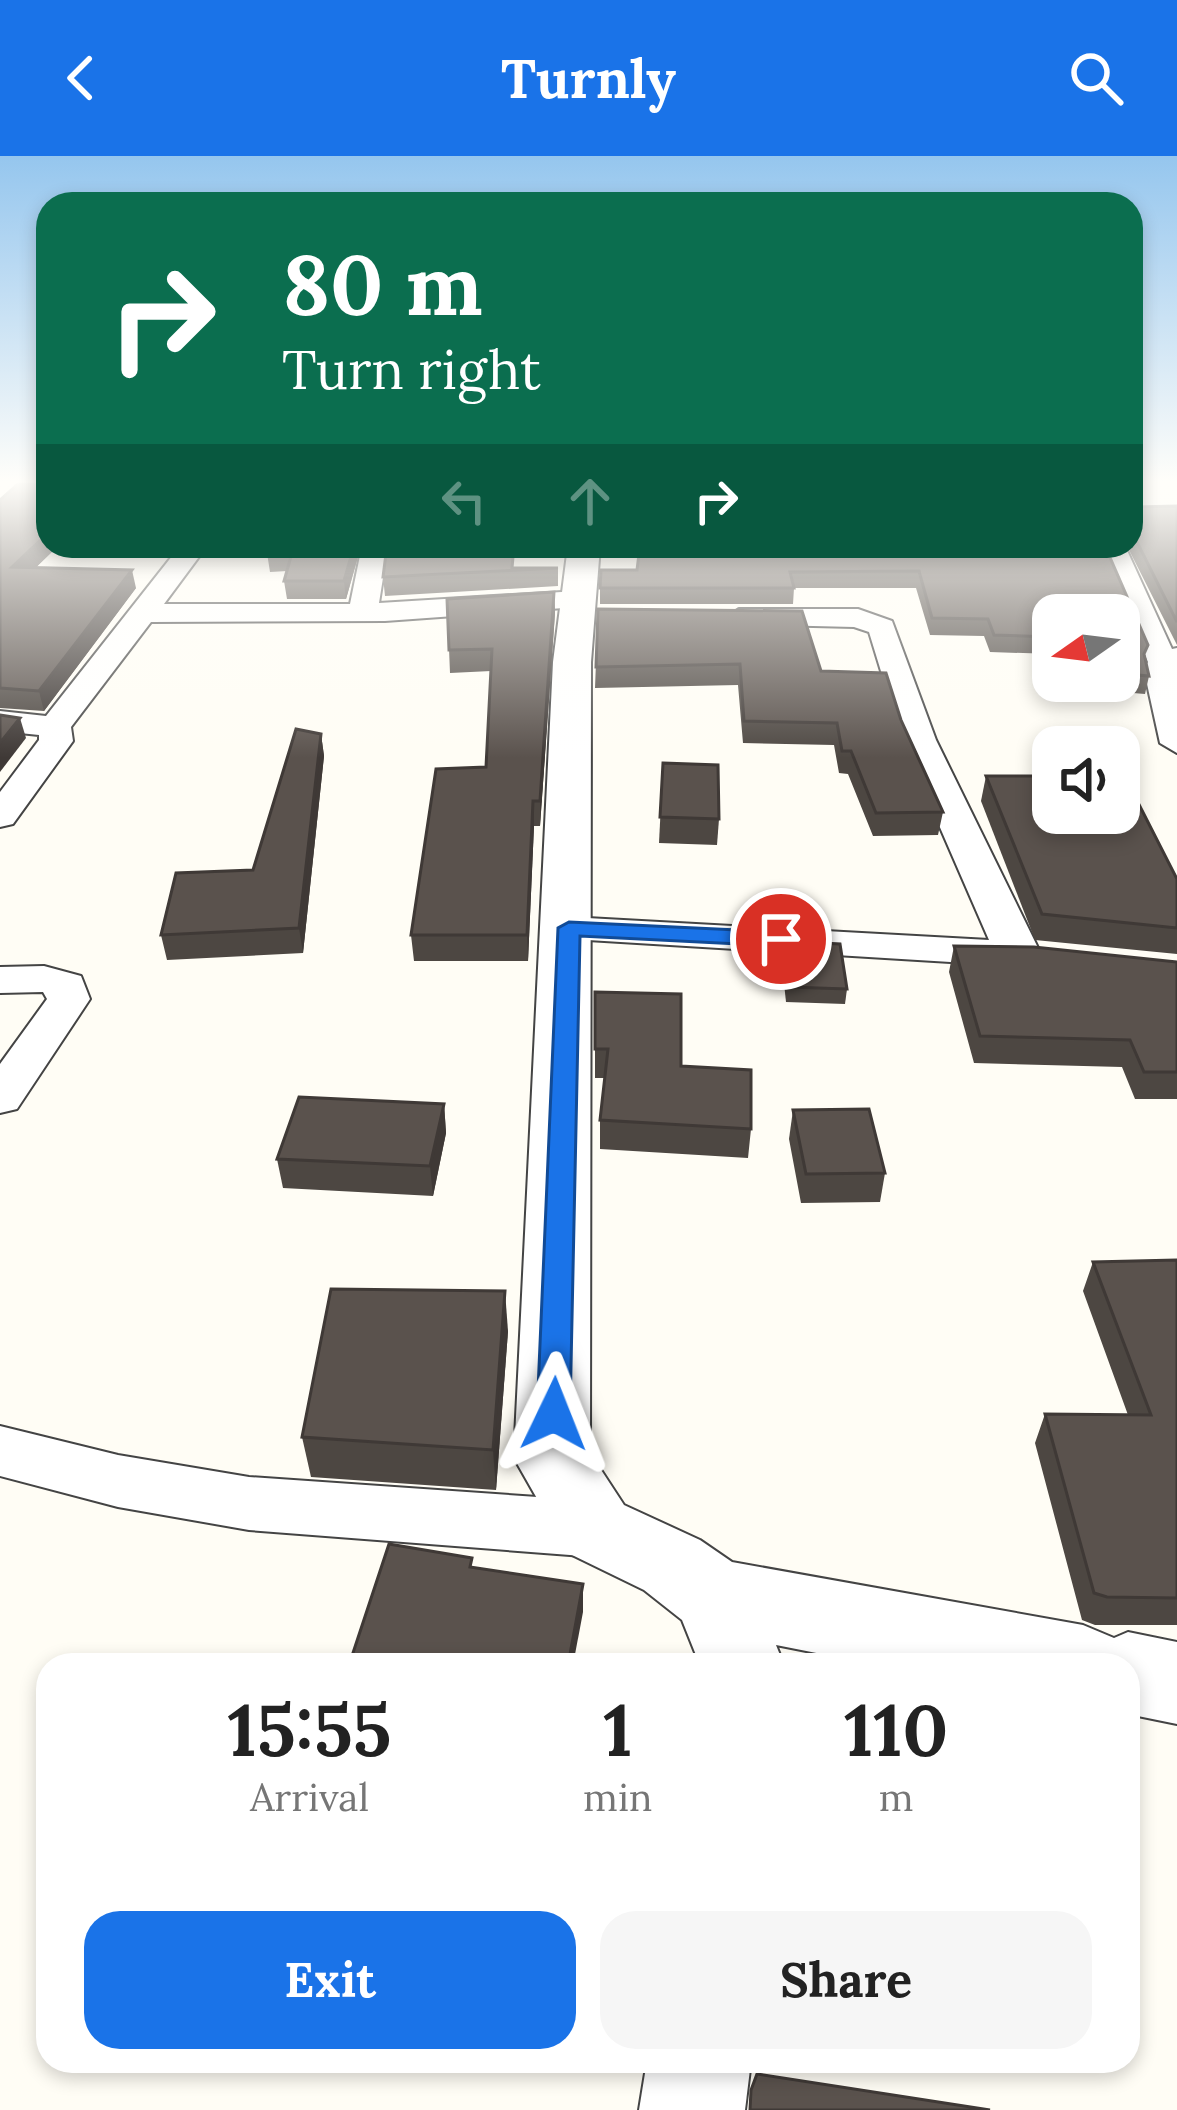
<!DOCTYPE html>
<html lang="en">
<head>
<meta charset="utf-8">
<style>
  :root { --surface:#fff; --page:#f6f6f6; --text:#222; --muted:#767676; --accent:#1a73e8 }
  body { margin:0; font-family:Lora,serif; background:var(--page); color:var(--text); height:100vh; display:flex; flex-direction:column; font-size:45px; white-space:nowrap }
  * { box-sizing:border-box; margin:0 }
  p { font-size:39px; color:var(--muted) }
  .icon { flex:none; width:66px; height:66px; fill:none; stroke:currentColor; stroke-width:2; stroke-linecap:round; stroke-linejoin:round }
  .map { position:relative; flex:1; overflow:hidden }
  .panel { position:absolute; left:36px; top:1497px; width:1104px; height:420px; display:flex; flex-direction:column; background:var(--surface); border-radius:36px; box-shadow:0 6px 18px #0003 }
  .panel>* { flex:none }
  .top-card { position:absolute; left:36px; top:36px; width:1107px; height:366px; border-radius:36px; box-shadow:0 6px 18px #0003; background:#0b6e4f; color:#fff; overflow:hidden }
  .needle { width:78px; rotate:256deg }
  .fabs { position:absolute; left:1032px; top:438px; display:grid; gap:24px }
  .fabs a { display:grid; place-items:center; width:108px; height:108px; border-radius:24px; background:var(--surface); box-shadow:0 6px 18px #0003; font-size:60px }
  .pin { position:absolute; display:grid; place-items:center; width:102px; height:102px; color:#fff; margin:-51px; border:6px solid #fff; border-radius:50%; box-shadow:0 3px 12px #0007 }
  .me { position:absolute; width:132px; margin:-66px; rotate:2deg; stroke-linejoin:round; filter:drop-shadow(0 0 9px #0008) }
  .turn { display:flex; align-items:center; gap:42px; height:252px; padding:0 48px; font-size:54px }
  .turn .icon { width:156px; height:156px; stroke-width:2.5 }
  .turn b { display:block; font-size:84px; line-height:102px }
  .lanes { display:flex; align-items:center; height:114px; padding:0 48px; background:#0003; justify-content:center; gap:60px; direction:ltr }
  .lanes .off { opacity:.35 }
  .eta { display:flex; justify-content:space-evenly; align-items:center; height:204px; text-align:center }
  .eta b { font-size:72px; font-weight:700; line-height:84px }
  .primary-button { display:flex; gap:24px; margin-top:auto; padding:24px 48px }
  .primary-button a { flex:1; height:138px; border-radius:36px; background:var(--accent); color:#fff; font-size:48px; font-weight:700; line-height:138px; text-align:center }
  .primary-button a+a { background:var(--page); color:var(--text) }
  header { display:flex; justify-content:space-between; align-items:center; height:156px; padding:0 48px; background:var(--accent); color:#fff; font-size:54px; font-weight:700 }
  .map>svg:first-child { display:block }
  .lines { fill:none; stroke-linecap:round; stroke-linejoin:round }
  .minor-casing { stroke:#444; stroke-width:4 }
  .tertiary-casing { stroke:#444; stroke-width:4 }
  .minor { fill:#fff; fill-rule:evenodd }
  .tertiary { fill:#fff; fill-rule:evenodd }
  .wall { fill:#4d4742 }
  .shaded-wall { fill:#3f3936 }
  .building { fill:#5a524d; stroke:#3f3936; stroke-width:3 }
  .route { fill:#1a73e8; stroke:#114b97; stroke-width:3 }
</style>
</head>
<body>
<header><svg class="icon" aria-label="back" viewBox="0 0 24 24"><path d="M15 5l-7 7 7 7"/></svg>Turnly<svg class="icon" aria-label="search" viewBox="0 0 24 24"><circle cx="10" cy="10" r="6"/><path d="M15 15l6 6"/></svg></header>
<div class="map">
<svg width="1177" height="1954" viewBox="0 0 1177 1954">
  <rect width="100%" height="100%" fill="#fffdf5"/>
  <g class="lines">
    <defs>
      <g id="minor">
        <polygon points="180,390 207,390 164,448 350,448 362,390 388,390 379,447 578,435 592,443 578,451 385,465 151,466 71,571 73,585 13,668 0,671 0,636 39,584 39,579 0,575 0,555 46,560"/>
        <polygon points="1099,390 1125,390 1172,493 1177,492 1177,597 1160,587 1144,514 1148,506"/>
        <polygon points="739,453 858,453 892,465 936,584 1041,798 1035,807 1016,810 555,782 549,773 555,764 569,761 989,784 902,584 869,476 854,471 729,468 725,462"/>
        <polygon points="44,810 81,820 90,843 17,953 0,957 0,908 47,843 43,836 0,837 0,811"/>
        <polygon points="0,1270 118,1299 249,1321 596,1345 618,1354 627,1373 618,1392 596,1401 249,1374 118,1351 0,1320"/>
      </g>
      <g id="tertiary">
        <polygon points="568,390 600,390 591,506 590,1297 624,1349 700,1384 732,1406 1083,1469 1114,1482 1128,1476 1177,1486 1177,1568 1128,1558 1128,1509 877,1509 776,1489 784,1509 700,1509 682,1464 644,1434 568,1397 514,1302 553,506"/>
        <polygon points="647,1905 751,1905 745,1954 639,1954"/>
      </g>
    </defs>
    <use href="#minor" class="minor-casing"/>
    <use href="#tertiary" class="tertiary-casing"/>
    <use href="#minor" class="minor"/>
    <use href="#tertiary" class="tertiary"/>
  </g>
  <g class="wall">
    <polygon points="0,344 58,390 35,412 136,432 44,555 0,552"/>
    <polygon points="1131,345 1135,351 1177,350 1177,489 1127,390 1131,390"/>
    <polygon points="361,390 346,443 287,443 284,425 287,415 270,416 267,397"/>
    <polygon points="1105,390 1145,500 1149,520 1145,538 1121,536 1118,525 1119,459 1053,459 1053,498 990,496 984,480 930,479 916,432 794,432 793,448 600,448 600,432 637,414"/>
    <polygon points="514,412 558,412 558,430 385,440 383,421"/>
    <polygon points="554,436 555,457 540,670 534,670 528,805 414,805 411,779 486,611 491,515 450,517 447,443"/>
    <polygon points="598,453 821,515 901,564 943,656 938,679 873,680 848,618 839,617 834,589 743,587 738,529 595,532"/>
    <polygon points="321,578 324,600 303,797 167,804 161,779 253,714"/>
    <polygon points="663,607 719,663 717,689 659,687"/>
    <polygon points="986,620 1177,723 1177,798 1035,784 981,645"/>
    <polygon points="783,785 847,833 845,848 786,846 781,799"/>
    <polygon points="954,790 1177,806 1177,943 1135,943 1122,911 974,907 949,816"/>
    <polygon points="595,836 751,973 748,1002 600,993 600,964 605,922 595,922"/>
    <polygon points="444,948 446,977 433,1040 283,1032 277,1003"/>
    <polygon points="793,954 885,1017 880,1046 801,1047 789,983"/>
    <polygon points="1177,1104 1177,1469 1095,1469 1082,1464 1035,1287 1045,1258 1128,1259 1083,1135 1093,1106"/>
    <polygon points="508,1175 496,1334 311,1321 302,1281"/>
  </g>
  <g class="shaded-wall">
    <polygon points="48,377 48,390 58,390 17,430 12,411"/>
    <polygon points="354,390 361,390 346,443 344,425"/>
    <polygon points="132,414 136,432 44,555 39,535"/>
    <polygon points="554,436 555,457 540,670 540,645"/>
    <polygon points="20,562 26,582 0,616 0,587"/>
    <polygon points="321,578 324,600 303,797 299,772"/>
    <polygon points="533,645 534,670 528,805 527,779"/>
    <polygon points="444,948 446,977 433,1040 430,1010"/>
    <polygon points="505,1135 508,1175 496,1334 493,1294"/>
    <polygon points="583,1428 583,1456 573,1509 568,1509"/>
  </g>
  <g class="building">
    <polygon points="18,328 48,328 48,377 12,411 132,414 39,535 0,532 0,344"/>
    <polygon points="1131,345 1135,351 1177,350 1177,466 1131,374"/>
    <polygon points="269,390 354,390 344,425 284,425 292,397 267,397"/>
    <polygon points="387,390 514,390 512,412 558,412 383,421"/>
    <polygon points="640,390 1105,390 1148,489 1144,498 1149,520 1126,518 1119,495 1119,459 1053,459 1053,481 994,479 988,463 932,462 919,415 790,416 794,432 600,432 601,414 637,414"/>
    <polygon points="554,436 540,645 533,645 527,779 411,779 436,613 486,611 492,493 449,494 447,443"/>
    <polygon points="598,453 802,455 821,515 886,517 901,564 943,656 876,657 851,595 842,595 837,567 744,565 740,508 596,511"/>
    <polygon points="0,559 20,562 0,587"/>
    <polygon points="296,573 321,578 299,772 161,779 176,717 253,714"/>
    <polygon points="663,607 718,609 719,663 660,661"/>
    <polygon points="1119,619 1124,619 1177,723 1177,772 1042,758 986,620 1053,620 1053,657 1119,657"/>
    <polygon points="783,785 840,788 847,833 788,831"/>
    <polygon points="954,790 1034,791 1177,806 1177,916 1144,916 1130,884 980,880"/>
    <polygon points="595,836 681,838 681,910 751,914 751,973 600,964 608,893 595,893"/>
    <polygon points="299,941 444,948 430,1010 277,1003"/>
    <polygon points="869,953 885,1017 806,1018 793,954"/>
    <polygon points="1177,1104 1177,1442 1107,1441 1094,1437 1045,1258 1151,1259 1093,1106"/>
    <polygon points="331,1133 505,1135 493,1294 302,1281"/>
    <polygon points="389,1388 472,1402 470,1411 583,1428 568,1509 349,1509"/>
    <polygon points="757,1918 990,1954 750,1954 751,1934"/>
  </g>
  <linearGradient id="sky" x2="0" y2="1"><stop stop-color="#95c6ee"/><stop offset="0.54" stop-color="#fffefa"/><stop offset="1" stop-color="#fffefa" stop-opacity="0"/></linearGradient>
  <rect width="1177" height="602" fill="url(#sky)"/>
  <polygon class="route" points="569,766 781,776 793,783 781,790 580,780 570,1258 565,1267 554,1271 542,1267 537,1258 558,772"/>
</svg>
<div class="fabs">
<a><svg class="needle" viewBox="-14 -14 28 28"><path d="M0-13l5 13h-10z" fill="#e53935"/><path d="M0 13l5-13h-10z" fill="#767676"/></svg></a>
<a><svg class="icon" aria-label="sound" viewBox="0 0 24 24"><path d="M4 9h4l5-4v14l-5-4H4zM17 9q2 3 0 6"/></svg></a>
</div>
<div class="pin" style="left:781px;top:783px;background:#d93025"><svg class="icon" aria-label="arrive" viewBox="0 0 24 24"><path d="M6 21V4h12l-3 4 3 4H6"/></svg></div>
<svg class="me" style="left:554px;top:1258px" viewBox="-20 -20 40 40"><path d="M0-17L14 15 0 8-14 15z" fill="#1a73e8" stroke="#fff" stroke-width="4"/></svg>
<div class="top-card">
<div class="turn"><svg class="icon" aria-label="right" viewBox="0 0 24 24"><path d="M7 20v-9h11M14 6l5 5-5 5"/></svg><div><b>80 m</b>Turn right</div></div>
<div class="lanes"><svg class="icon off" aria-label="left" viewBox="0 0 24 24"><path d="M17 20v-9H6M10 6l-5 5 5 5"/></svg><svg class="icon off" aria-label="ahead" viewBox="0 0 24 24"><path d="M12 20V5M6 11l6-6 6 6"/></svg><svg class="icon" aria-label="right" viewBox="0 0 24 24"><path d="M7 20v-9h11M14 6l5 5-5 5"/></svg></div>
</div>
<section class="panel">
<div class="eta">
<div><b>15:55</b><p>Arrival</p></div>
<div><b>1</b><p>min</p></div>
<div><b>110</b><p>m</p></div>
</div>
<div class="primary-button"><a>Exit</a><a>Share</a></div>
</section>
</div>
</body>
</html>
